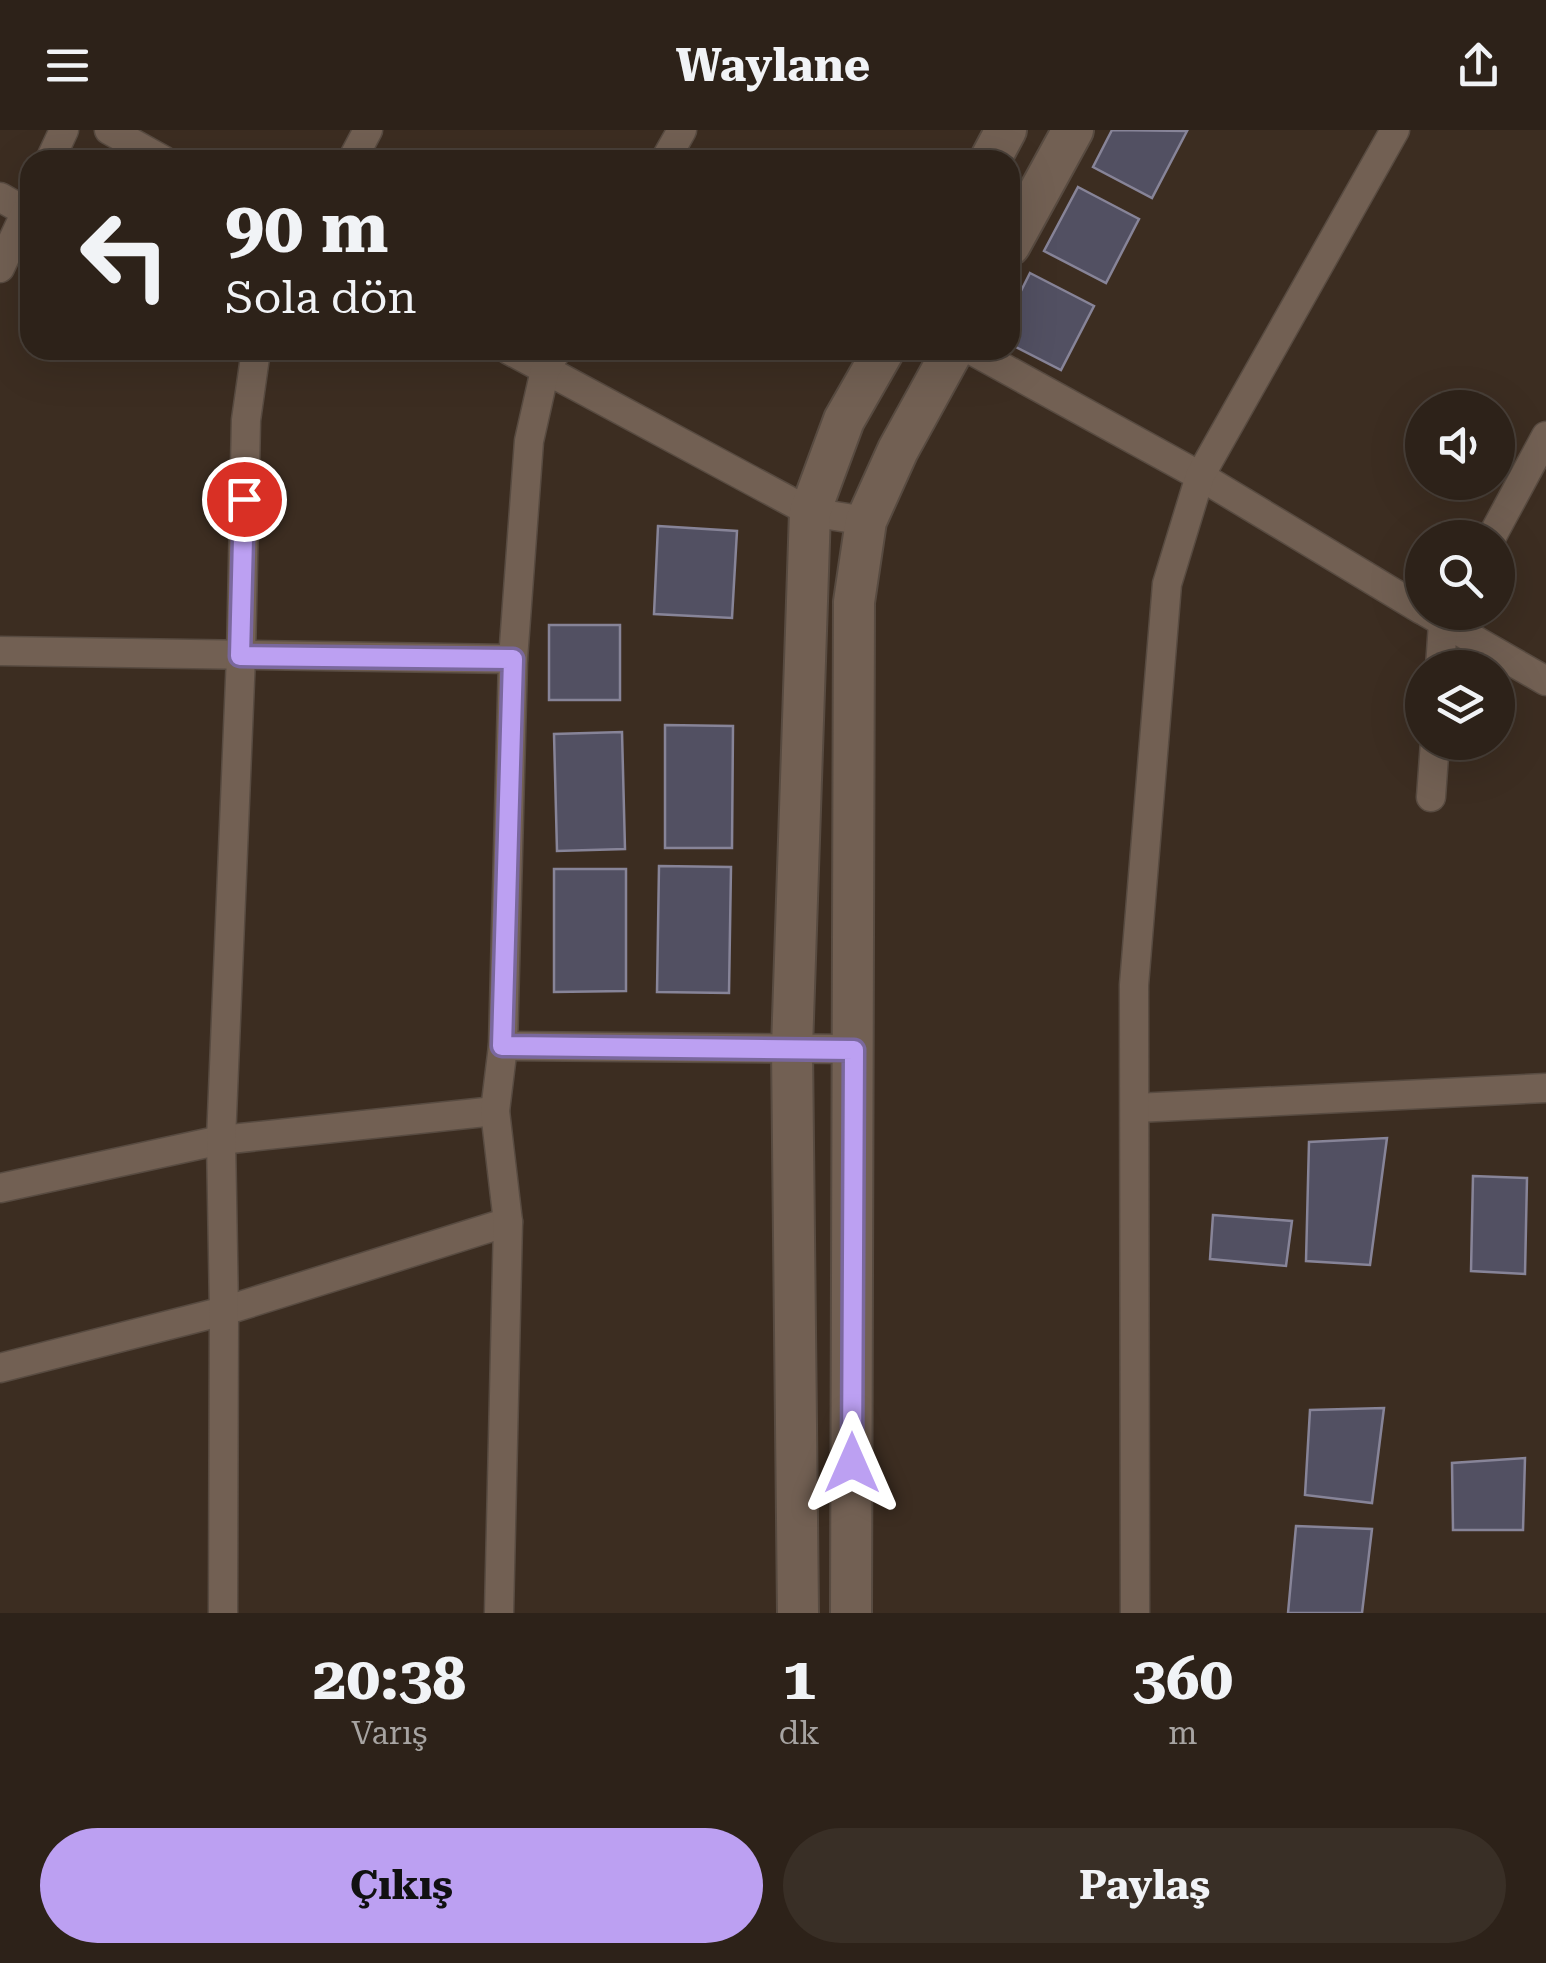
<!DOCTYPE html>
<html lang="tr">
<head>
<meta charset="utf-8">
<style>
  :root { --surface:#2d2219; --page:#392f26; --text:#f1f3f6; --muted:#a7a4a2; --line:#483f38; --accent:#bca0f2 }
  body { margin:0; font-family:"Roboto Serif",serif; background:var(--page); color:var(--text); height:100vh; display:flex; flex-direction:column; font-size:38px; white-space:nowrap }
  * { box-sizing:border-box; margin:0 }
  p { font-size:32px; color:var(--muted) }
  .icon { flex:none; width:55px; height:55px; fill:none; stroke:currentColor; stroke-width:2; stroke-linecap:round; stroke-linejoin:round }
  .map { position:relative; height:1483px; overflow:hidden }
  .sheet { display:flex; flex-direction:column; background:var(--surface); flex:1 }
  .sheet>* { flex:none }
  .top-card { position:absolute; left:20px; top:20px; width:1000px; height:210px; border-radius:30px; box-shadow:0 10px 40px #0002,0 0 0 2px var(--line); background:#2d2219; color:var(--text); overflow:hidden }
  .buttons { position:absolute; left:1405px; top:260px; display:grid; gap:20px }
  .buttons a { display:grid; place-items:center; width:110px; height:110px; border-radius:50%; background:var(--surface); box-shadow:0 10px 40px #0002,0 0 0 2px var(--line); font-size:50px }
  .pin { position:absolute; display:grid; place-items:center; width:85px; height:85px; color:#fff; margin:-42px; border:5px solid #fff; border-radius:50%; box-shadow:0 2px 10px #0007 }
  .me { position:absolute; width:110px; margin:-55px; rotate:0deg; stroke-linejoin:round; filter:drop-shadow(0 0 8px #0008) }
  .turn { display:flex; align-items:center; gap:35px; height:210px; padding:0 40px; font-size:45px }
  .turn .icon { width:130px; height:130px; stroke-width:2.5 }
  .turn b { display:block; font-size:70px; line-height:85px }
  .eta { display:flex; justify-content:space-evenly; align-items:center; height:170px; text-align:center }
  .eta b { font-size:60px; font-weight:700; line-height:70px }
  .primary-button { display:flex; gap:20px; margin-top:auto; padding:20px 40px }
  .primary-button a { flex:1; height:115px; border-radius:60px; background:var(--accent); color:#111; font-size:40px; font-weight:700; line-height:115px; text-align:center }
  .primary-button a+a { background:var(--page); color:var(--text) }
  header { display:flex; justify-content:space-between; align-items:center; height:130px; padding:0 40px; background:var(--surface); font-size:45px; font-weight:700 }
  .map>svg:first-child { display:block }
  .building { fill:#525062; stroke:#878498; stroke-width:2.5 }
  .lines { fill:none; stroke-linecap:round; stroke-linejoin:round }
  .minor-casing { stroke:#584b41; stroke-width:31 }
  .secondary-casing { stroke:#584b41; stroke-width:44 }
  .minor { stroke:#726053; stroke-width:28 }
  .secondary { stroke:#726053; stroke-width:40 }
  .route-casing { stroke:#7a689d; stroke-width:25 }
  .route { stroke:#bca0f2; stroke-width:18 }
</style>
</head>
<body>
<header><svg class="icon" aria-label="menu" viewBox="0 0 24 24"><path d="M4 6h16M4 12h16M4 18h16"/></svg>Waylane<svg class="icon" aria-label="share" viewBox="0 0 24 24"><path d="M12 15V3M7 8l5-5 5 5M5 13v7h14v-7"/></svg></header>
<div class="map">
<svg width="1546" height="1483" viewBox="0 0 1546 1483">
  <rect width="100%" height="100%" fill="#3c2d21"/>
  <g class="building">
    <polygon points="1112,0 1187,1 1152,68 1093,37"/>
    <polygon points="1078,57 1139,89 1106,153 1044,121"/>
    <polygon points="1030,143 1094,176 1061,240 1010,214 1010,183"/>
    <polygon points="658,396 737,401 732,488 654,484"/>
    <rect x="549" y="495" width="71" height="75"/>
    <polygon points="665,595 733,596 732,718 665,718"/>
    <polygon points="622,602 625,719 557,721 554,604"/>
    <polygon points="659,736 731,737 729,863 657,862"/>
    <polygon points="554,739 626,739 626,861 554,862"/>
    <polygon points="1387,1008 1370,1135 1306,1131 1309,1012"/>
    <polygon points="1473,1046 1527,1048 1525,1144 1471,1141"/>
    <polygon points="1213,1085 1292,1091 1286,1136 1210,1129"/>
    <polygon points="1384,1278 1372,1373 1305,1365 1310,1280"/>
    <polygon points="1525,1328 1523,1400 1453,1400 1452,1333"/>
    <polygon points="1296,1396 1372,1399 1362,1483 1288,1483"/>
  </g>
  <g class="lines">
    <defs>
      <g id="minor">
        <polyline points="109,0 163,30"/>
        <polyline points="50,30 64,0"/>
        <polyline points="352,30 368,0"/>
        <polyline points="665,30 682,0"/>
        <polyline points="0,67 26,82"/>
        <polyline points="0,138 30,73"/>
        <polyline points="509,220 810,382 866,391"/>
        <polyline points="971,220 1200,346 1422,480"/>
        <polyline points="1491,408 1546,306"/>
        <polyline points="1426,482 1546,551"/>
        <polyline points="0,521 513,529"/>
        <polyline points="1440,538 1443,493 1449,482"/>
        <polyline points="1431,667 1435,612"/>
        <polyline points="503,916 854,919"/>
        <polyline points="1136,978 1546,958"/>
        <polyline points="0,1058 221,1010 495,981"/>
        <polyline points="0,1238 224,1181 508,1092"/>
        <polyline points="223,1483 224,1181 221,1010 241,526 246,290 256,220"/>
        <polyline points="499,1483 508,1092 495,981 503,916 513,529 529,311 545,240 557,220"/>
        <polyline points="1135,1483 1134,855 1167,454 1200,346 1395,0"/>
      </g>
      <g id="secondary">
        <polyline points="990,30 1006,0"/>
        <polyline points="1010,115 1073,0"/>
        <polyline points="798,1483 792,918 810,382 844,290 884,220"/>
        <polyline points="851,1483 854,472 866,391 898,320 953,220"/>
      </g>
    </defs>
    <use href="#minor" class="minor-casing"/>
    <use href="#secondary" class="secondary-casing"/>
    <use href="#minor" class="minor"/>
    <use href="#secondary" class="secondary"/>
  </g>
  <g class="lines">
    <defs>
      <polyline id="route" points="244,369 240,526 513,529 502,916 854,920 852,1333"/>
    </defs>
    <use href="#route" class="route-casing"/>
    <use href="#route" class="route"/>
  </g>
</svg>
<div class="buttons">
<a><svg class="icon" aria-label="sound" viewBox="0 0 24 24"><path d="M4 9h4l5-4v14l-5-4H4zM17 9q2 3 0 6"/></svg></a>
<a><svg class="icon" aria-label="search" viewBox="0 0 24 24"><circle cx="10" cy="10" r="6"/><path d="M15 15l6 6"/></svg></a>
<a><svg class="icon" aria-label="layers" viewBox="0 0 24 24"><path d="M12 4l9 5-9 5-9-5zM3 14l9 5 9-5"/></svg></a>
</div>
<div class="pin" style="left:244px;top:369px;background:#d93025"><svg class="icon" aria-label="arrive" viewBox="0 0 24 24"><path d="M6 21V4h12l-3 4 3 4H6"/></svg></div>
<svg class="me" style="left:852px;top:1333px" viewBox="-20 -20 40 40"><path d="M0-17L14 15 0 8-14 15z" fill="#bca0f2" stroke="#fff" stroke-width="4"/></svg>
<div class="top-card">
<div class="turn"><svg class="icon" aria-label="left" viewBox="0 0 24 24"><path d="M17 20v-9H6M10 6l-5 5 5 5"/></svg><div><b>90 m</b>Sola dön</div></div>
</div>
</div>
<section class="sheet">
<div class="eta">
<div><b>20:38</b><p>Varış</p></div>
<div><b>1</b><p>dk</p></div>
<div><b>360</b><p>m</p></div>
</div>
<div class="primary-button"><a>Çıkış</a><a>Paylaş</a></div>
</section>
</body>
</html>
